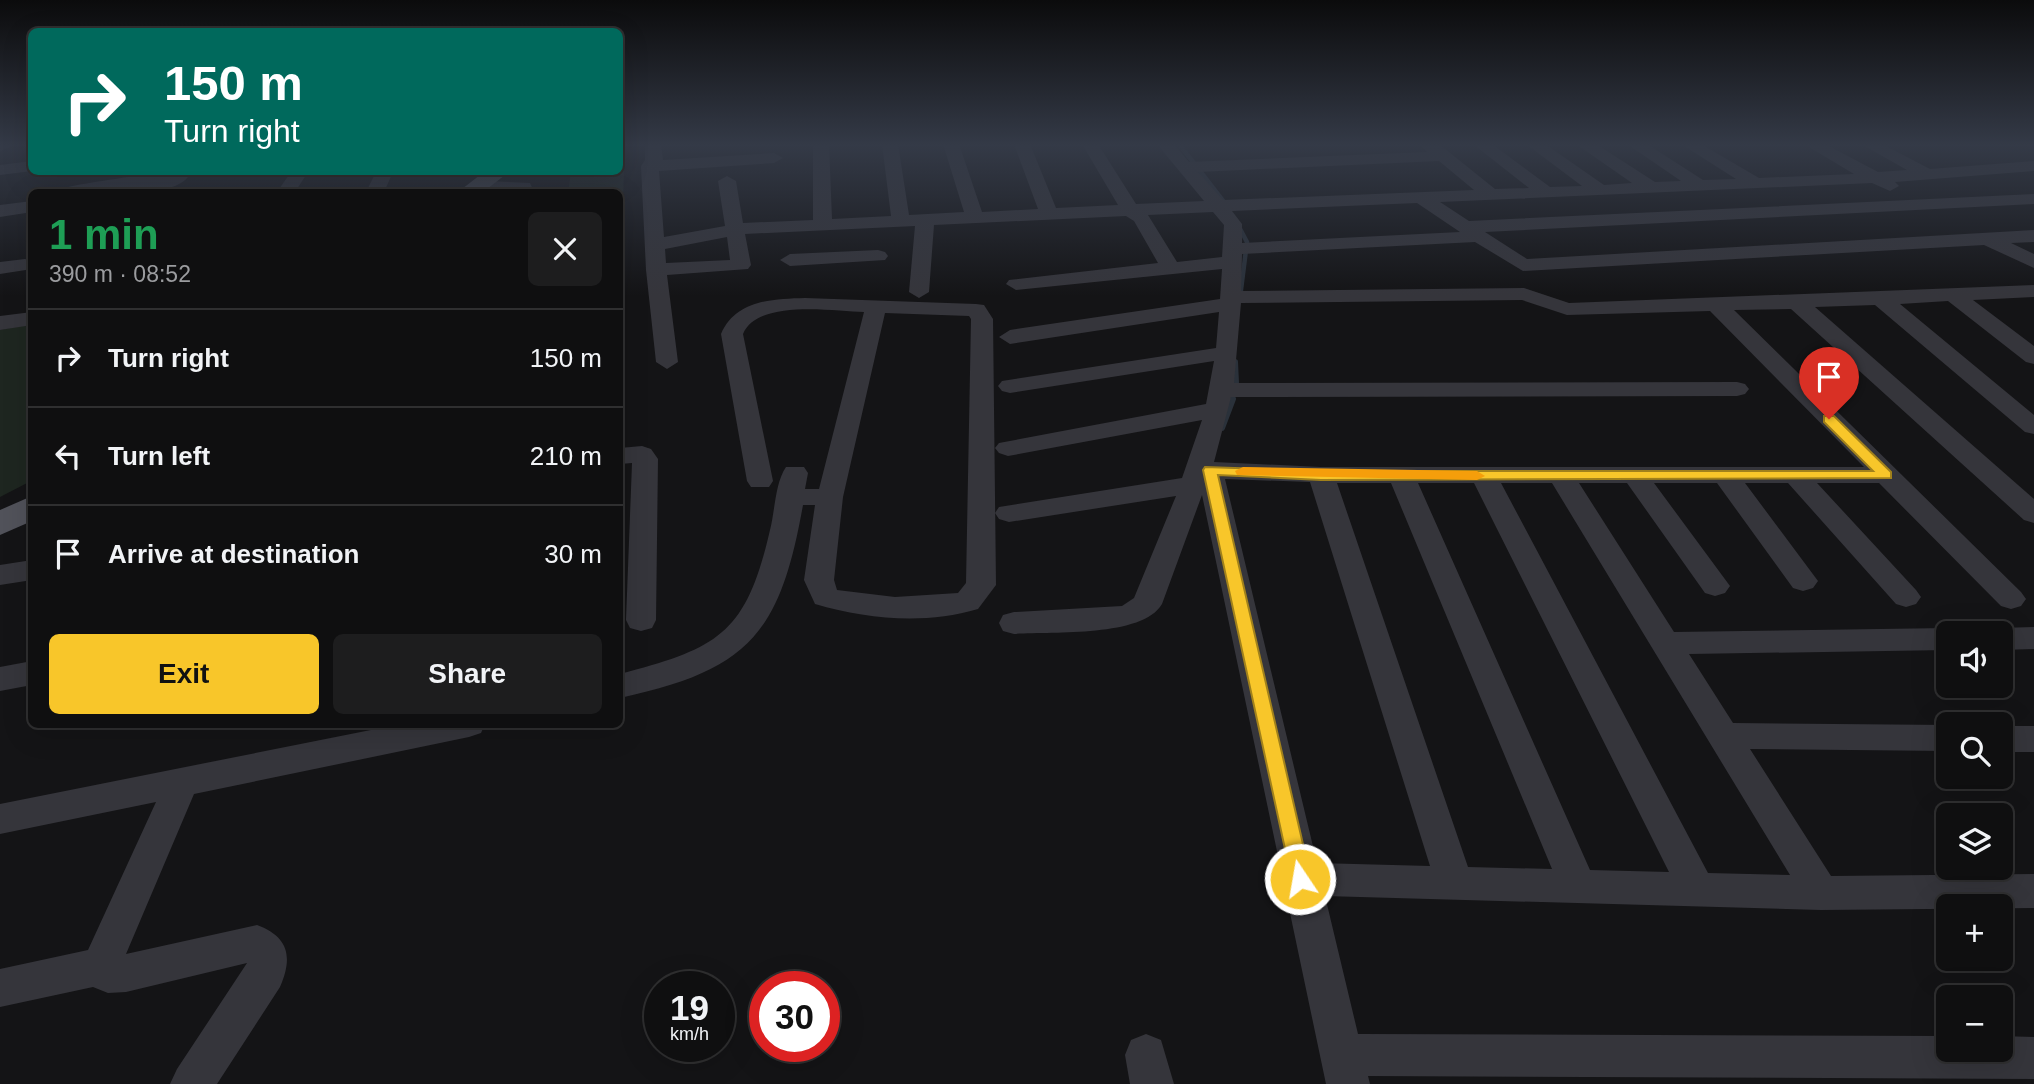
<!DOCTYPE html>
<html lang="en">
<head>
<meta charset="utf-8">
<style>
  :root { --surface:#0f0f10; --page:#1d1d1e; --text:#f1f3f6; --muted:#9b9c9f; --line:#2f2f30; --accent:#f8c62a }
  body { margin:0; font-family:Helvetica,sans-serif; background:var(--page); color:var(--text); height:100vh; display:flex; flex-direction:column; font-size:26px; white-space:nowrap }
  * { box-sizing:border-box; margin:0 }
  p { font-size:23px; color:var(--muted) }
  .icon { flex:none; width:38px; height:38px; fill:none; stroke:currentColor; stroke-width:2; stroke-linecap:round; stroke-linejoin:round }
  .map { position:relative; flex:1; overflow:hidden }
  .details { position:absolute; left:28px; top:189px; width:595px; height:539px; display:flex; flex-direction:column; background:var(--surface); border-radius:10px; box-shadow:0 7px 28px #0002,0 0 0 2px var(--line) }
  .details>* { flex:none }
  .top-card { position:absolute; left:28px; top:28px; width:595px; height:147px; border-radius:10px; box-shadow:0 7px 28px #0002,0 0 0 2px var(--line); background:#00695c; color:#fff; overflow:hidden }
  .fabs { position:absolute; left:1936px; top:621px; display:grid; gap:14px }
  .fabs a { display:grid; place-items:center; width:77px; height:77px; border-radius:10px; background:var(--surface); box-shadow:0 7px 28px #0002,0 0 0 2px var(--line); font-size:35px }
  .speed { position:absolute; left:644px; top:971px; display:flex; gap:14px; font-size:35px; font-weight:700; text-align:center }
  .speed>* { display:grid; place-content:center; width:91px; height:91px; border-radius:50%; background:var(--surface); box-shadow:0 7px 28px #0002,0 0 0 2px var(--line); line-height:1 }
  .speed small { font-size:18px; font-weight:400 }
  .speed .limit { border:10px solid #d22; background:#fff; color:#111 }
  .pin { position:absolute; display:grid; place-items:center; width:60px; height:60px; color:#fff; margin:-72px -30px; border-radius:50% 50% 50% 0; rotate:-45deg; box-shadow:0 0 7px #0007 }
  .pin .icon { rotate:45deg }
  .me { position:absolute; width:77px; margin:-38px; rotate:348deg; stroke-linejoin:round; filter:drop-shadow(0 0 5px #0008) }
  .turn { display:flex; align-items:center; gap:24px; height:147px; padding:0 21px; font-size:32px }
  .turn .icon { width:91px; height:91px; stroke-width:2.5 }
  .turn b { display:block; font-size:49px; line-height:60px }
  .round { display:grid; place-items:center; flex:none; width:74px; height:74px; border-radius:10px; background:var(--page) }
  .overview { display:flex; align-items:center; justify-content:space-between; height:119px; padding:0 21px }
  h1 { font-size:42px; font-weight:700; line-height:52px; color:#1e9e55 }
  .primary-button { display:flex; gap:14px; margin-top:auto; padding:14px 21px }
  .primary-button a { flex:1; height:80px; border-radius:10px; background:var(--accent); color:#111; font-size:28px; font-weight:700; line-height:80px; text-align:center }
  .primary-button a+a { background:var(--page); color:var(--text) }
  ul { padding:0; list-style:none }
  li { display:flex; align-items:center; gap:21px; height:98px; padding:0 21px; border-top:2px solid var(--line) }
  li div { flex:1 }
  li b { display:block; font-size:26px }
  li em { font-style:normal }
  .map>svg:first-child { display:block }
  .green { fill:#1e2620 }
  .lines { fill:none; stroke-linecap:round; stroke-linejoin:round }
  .stream-far1 { stroke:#2a313a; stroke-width:4.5 }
  .stream { stroke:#2a313a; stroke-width:6 }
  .minor { fill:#35353b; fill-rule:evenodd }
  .major { fill:#51525a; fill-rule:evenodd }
  .route { fill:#f8c62a; stroke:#a1811b; stroke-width:2 }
  .slow { fill:#f59e0b }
</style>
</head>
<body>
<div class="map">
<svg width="2034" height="1084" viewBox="0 0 2034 1084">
  <rect width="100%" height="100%" fill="#141416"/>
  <g class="green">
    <polygon points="620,144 625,144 620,281 620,192 568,192 571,172 620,172"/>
    <polygon points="31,324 31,481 0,497 0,330"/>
  </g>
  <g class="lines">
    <g class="stream-far1">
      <polyline points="1179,144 1227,206"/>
      <polyline points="1238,225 1247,242 1240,298"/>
    </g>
    <g class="stream">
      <polyline points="1235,362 1236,383"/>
      <polyline points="1222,428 1233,399"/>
    </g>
    <g class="minor">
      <polygon points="0,144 18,144 0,151"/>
      <path d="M645,144h16l2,16 111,-7 9,5 -9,5 -115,8 5,66 61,-11 -7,-45 9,-5 9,5 7,42 70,-3v-76h16l3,75 59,-3 -9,-72h16l11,71 55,-3 -21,-68h16l23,68 56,-3 -24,-65h16l26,64 62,-3 -36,-61h16l38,60 68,-3 -47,-57h17l15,18 238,-10 -7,-8h19l56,45 34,-1 -56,-44h19l58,43 32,-1 -56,-42h19l59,41 28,-2 -56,-39h20l59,38 26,-1 -54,-37h20l56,36 33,-1 -55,-35h20l58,34 95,-4 -50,-30h21l53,28 29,-2 -46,-26h21l48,25 104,-8v10l-139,11 4,4 -9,5 -18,-8 -432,19 29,19 565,-27v10l-549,28 42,27 507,-29v12l-23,1 23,11v14l-50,-23 -461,26 -48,-29 -233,12 -1,37 283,-3 45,15 465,-18v12l-61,3 61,46v18l-8,-2 -78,-61 -48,3 134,111v19l-9,-2 -150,-127 -60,2 219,192v24l-10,-3 -233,-211 -57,1 287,282 5,7 -5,7 -10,3 -10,-3 -122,-123h-62l99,107 5,7 -5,7 -10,3 -10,-3 -108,-121h-43l73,98 -5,7 -10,3 -10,-3 -76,-105h-63l76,103 -5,7 -10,3 -10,-3 -78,-110h-48l95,149 274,-4 11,3 1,3h-12v16l-259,4 44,69 215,2v26l-198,-2 81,127 203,-2v34l-213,2 -496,-14 33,138 590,2v14h52v-14l34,1v42l-666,-3 2,8h-44l-124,-589 -40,109c-20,34 -111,27 -148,30l-11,-3 -4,-8 4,-8 11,-3 108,-6 12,-8 42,-102 -167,26 -10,-3 -4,-6 4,-6 183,-29 20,-58 -194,36 -9,-3 -4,-5 4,-5 207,-39 8,-43 -204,32 -8,-2 -4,-5 4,-5 214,-33 3,-36 -209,32 -11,-7 11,-7 210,-31 2,-30 -206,21 -10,-6 3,-4 149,-17 -24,-42 -8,-5 -192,9 -5,67 -10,6 -10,-6 6,-66 -170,8 6,31 -3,4 -81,6 11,87 -11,7 -11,-7 -10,-92 -5,-104 4,-6zM1439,161l35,29 -251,10 -25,-28zM1417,203l43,29 -218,11v-19l-10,-13zM1213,212l11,13 -2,32 -45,5 -29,-47zM727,237l3,23 -64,3 -1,-14zM1522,300l45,15 143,-4 154,156h-543l-107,-5 17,-65 506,-1 8,-2 4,-5 -4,-5 -8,-2 -503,1 7,-80zM1225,479l85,3 120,384 -113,-3zM1337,483h54l161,386 -84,-2zM1418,483h56l195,389 -79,-2zM1501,483h51l238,392 -82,-2z"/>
      <polygon points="32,161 32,171 0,175 0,165"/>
      <path d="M159,172h20l9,5c-17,23 -106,18 -134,15 6,-7 88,-16 105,-20z"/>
      <polygon points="291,172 308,172 295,192 277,192"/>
      <polygon points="376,172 393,172 384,192 366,192"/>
      <polygon points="488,181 530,183 534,192 482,190 479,186"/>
      <polygon points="32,201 32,212 0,217 0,205"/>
      <polygon points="878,250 885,252 888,256 885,260 790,266 780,260 790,254"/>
      <polygon points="25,259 32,261 32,269 0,274 0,262"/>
      <path d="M805,298l171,6 8,1 9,14 3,266 -18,24c-54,16 -111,10 -163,-5l-11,-24 11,-75h-12c-23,129 -54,165 -183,193v-24c99,-26 126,-40 150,-144 5,-19 5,-47 16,-63h18l4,6 -3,16h14l45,-177c-31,-1 -107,-13 -121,22l30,147 -4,6h-18l-4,-6 -26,-147c15,-34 51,-35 84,-36zM885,313l84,3 2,3 -5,264 -8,10 -63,4 -58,-7 -3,-10 9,-83z"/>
      <polygon points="32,312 32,325 0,330 0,316"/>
      <polygon points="642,446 651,449 658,459 656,620 652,628 641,631 630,628 626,620 632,463 620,464 620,448"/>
      <polygon points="32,560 32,580 0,585 0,565"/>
      <polygon points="2034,627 2034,649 2000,650 2000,634 1988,634 2000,628"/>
      <polygon points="32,661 32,685 0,691 0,667"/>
      <path d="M401,724h84l-4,9 -12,4 -275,57 -68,160 131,-29c32,12 36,32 23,62l-63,97h-47l7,-15 70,-106 -121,29 -18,1 -15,-6 -93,20v-38l88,-19 68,-148 -156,32v-30z"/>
      <rect x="2000" y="726" width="34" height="26"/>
      <polygon points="1146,1034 1161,1040 1174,1084 1130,1084 1125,1055 1131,1040"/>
    </g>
    <g class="major">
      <polygon points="484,172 509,172 483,192 458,192"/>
      <polygon points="32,496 32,521 0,535 0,510"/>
    </g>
  </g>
  <linearGradient id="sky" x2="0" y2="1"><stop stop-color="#0b0b0c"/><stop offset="0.49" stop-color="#343a47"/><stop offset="1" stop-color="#343a47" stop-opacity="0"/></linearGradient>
  <rect width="2034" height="296" fill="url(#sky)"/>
  <polygon class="route" points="1824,416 1834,416 1891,472 1891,478 1321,480 1218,475 1311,879 1308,886 1300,888 1293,886 1203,470 1205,467 1321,471 1873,471 1824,422"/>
  <polygon class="slow" points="1243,467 1477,471 1485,476 1477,480 1237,475 1235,471"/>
</svg>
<div class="fabs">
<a><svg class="icon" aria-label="sound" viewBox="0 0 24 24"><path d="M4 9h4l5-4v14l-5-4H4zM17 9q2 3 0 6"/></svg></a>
<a><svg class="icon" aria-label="search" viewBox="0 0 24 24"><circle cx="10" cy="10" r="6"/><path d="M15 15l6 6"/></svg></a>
<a><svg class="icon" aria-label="layers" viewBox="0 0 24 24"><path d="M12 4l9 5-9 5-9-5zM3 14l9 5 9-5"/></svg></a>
<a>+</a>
<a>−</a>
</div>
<div class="speed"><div>19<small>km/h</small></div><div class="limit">30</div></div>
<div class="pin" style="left:1829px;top:419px;background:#d93025"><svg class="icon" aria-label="arrive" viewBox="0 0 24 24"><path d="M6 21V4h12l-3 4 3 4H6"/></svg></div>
<svg class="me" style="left:1300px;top:879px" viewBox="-20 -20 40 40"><circle r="17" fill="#f8c62a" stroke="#fff" stroke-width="3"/><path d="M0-11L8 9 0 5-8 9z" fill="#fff"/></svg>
<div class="top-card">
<div class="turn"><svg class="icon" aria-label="right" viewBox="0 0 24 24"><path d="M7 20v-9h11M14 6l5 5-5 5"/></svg><div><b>150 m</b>Turn right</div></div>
</div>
<section class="details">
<div class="overview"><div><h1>1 min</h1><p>390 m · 08:52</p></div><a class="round"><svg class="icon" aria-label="close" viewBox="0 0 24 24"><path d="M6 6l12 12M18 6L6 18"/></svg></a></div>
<ul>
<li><svg class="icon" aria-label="right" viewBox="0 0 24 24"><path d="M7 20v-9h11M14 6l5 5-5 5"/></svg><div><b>Turn right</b></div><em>150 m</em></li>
<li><svg class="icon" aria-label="left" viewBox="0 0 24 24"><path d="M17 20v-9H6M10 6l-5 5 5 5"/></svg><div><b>Turn left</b></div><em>210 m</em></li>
<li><svg class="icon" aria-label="arrive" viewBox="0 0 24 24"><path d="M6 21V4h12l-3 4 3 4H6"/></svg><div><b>Arrive at destination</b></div><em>30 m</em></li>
</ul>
<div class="primary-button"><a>Exit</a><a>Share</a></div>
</section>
</div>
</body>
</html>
